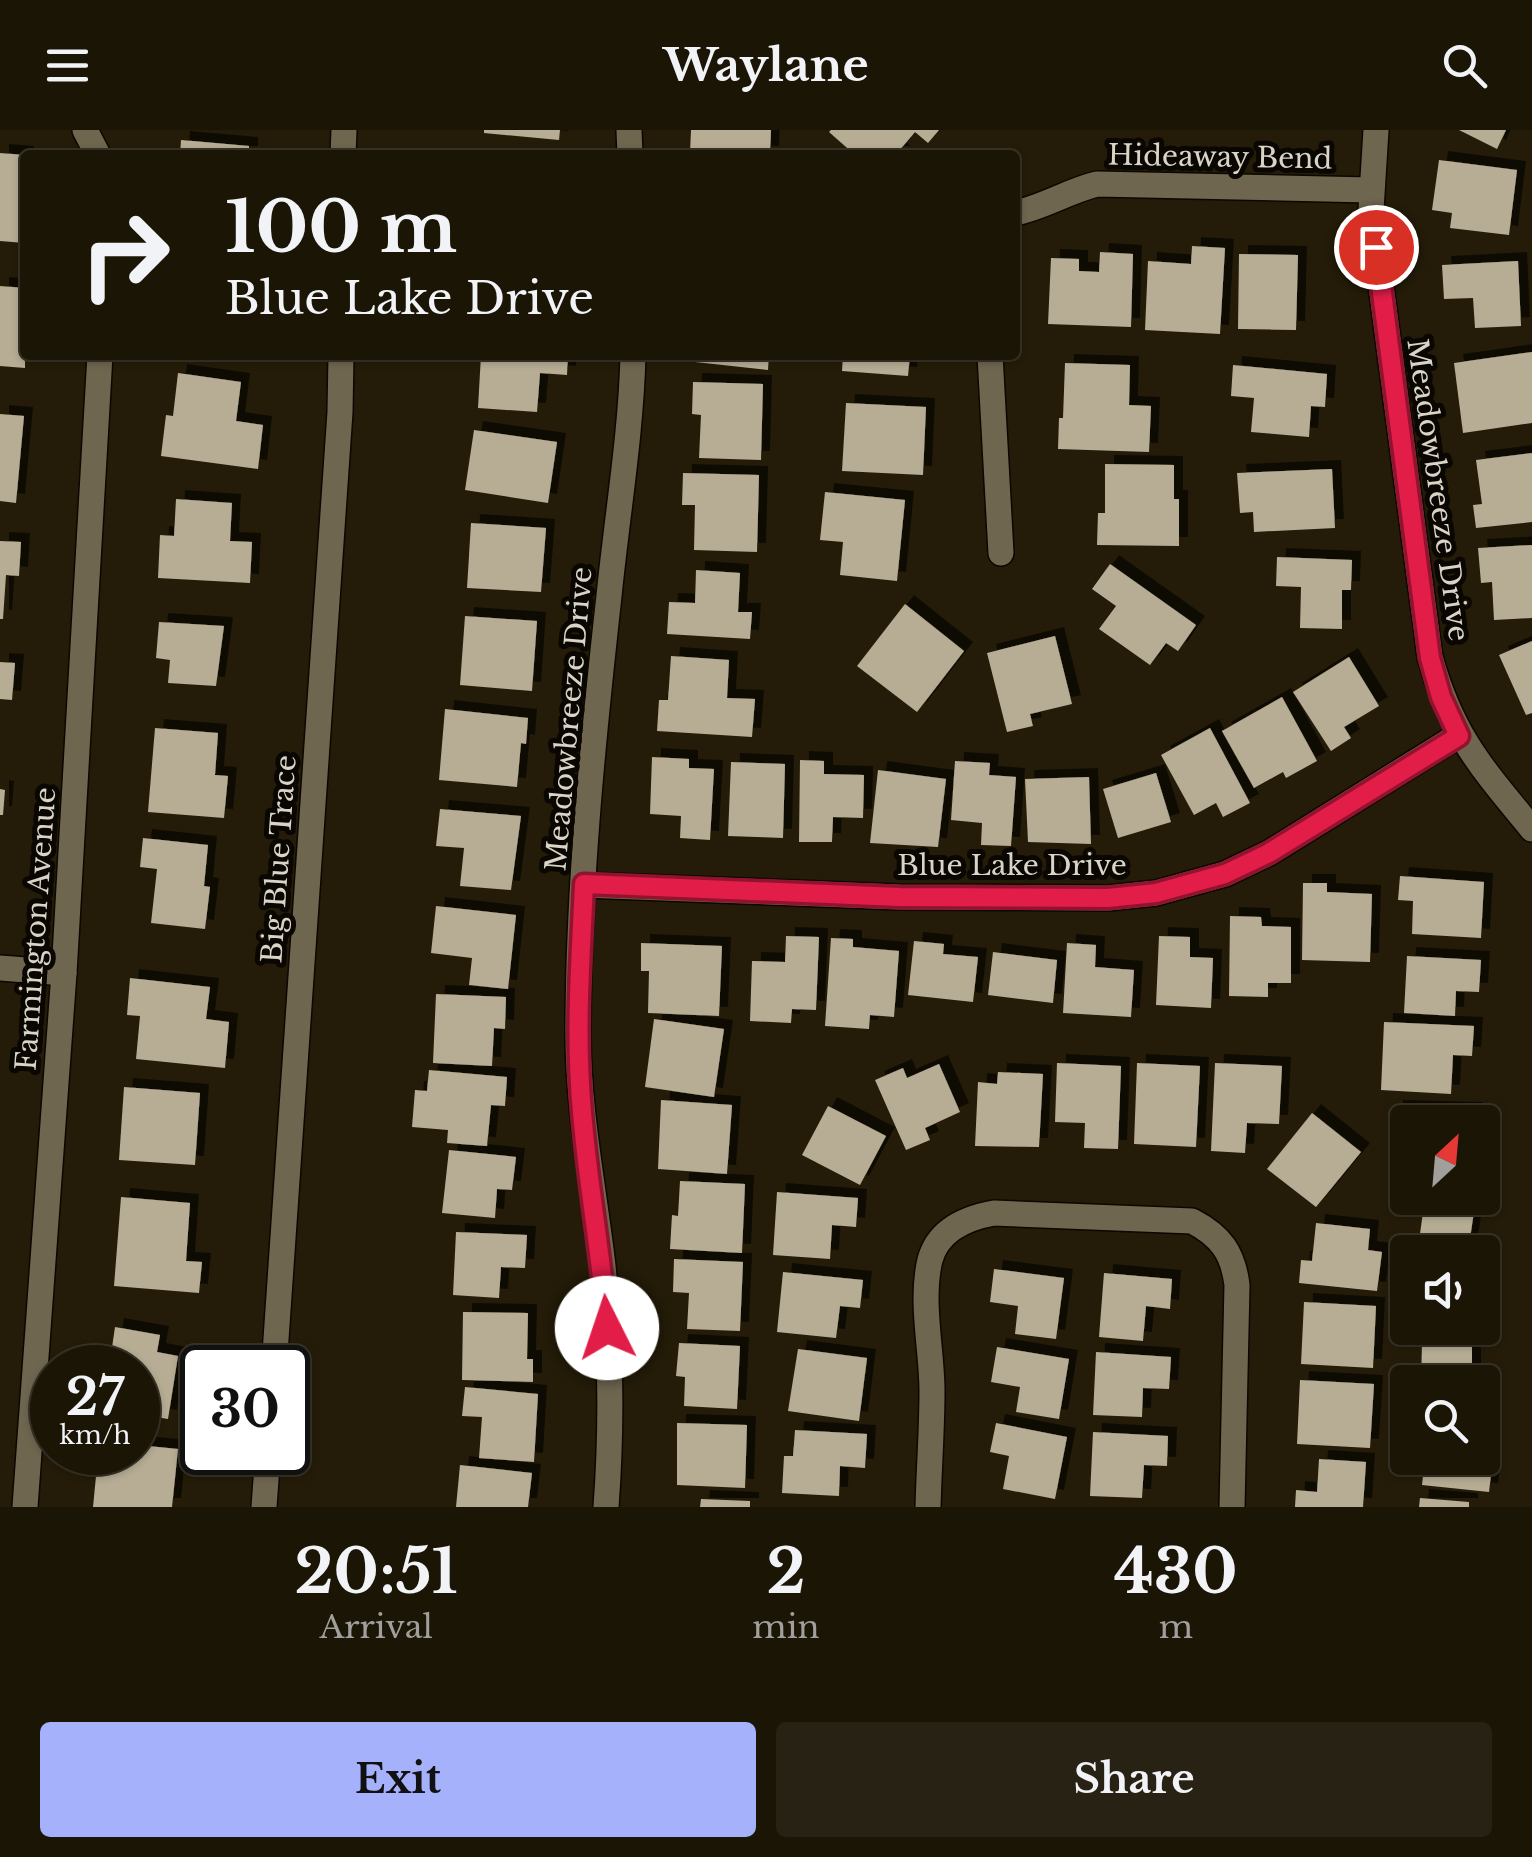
<!DOCTYPE html>
<html lang="en">
<head>
<meta charset="utf-8">
<style>
  :root { --surface:#1b1506; --page:#282214; --text:#f1f3f6; --muted:#a09f9b; --line:#393428; --accent:#a6b1fc }
  body { margin:0; font-family:"Libre Baskerville",serif; background:var(--page); color:var(--text); height:100vh; display:flex; flex-direction:column; font-size:38px; white-space:nowrap }
  * { box-sizing:border-box; margin:0 }
  p { font-size:32px; color:var(--muted) }
  .icon { flex:none; width:55px; height:55px; fill:none; stroke:currentColor; stroke-width:2; stroke-linecap:round; stroke-linejoin:round }
  .map { position:relative; height:1377px; overflow:hidden }
  .drawer { display:flex; flex-direction:column; background:var(--surface); flex:1 }
  .drawer>* { flex:none }
  .top-card { position:absolute; left:20px; top:20px; width:1000px; height:210px; border-radius:10px; box-shadow:0 2px 8px #0004,0 0 0 2px var(--line); background:#1b1506; color:var(--text); overflow:hidden }
  .needle { width:65px; rotate:26deg }
  .controls { position:absolute; left:1390px; top:975px; display:grid; gap:20px }
  .controls a { display:grid; place-items:center; width:110px; height:110px; border-radius:10px; background:var(--surface); box-shadow:0 2px 8px #0004,0 0 0 2px var(--line); font-size:50px }
  .speed { position:absolute; left:30px; top:1215px; display:flex; gap:20px; font-size:50px; font-weight:700; text-align:center }
  .speed>* { display:grid; place-content:center; width:130px; height:130px; border-radius:50%; background:var(--surface); box-shadow:0 2px 8px #0004,0 0 0 2px var(--line); line-height:1 }
  .speed small { font-size:25px; font-weight:400 }
  .speed .limit { border:5px solid #111; border-radius:15px; background:#fff; color:#111 }
  .pin { position:absolute; display:grid; place-items:center; width:85px; height:85px; color:#fff; margin:-42px; border:5px solid #fff; border-radius:50%; box-shadow:0 2px 10px #0007 }
  .me { position:absolute; width:110px; margin:-55px; rotate:356deg; stroke-linejoin:round; filter:drop-shadow(0 0 8px #0008) }
  .turn { display:flex; align-items:center; gap:35px; height:210px; padding:0 40px; font-size:45px }
  .turn .icon { width:130px; height:130px; stroke-width:2.5 }
  .turn b { display:block; font-size:70px; line-height:85px }
  .eta { display:flex; justify-content:space-evenly; align-items:center; height:170px; text-align:center }
  .eta b { font-size:60px; font-weight:700; line-height:70px }
  .primary-button { display:flex; gap:20px; margin-top:auto; padding:20px 40px }
  .primary-button a { flex:1; height:115px; border-radius:10px; background:var(--accent); color:#111; font-size:40px; font-weight:700; line-height:115px; text-align:center }
  .primary-button a+a { background:var(--page); color:var(--text) }
  header { display:flex; justify-content:space-between; align-items:center; height:130px; padding:0 40px; background:var(--surface); font-size:45px; font-weight:700 }
  .map>svg:first-child { display:block }
  .building { fill:#b7ad95; filter:url(#shadow) }
  .lines { fill:none; stroke-linecap:round; stroke-linejoin:round }
  .minor-casing { stroke:#0d0700; stroke-width:28 }
  .minor { stroke:#6f6650; stroke-width:25 }
  .route-casing { stroke:#92132f; stroke-width:25 }
  .route { stroke:#e11d48; stroke-width:18 }
  .labels { text-anchor:middle; dominant-baseline:central; stroke-width:10; stroke-linejoin:round; paint-order:stroke }
  .street-label { font-size:28px; fill:#d9d4c7; stroke:#0a0702 }
</style>
</head>
<body>
<header><svg class="icon" aria-label="menu" viewBox="0 0 24 24"><path d="M4 6h16M4 12h16M4 18h16"/></svg>Waylane<svg class="icon" aria-label="search" viewBox="0 0 24 24"><circle cx="10" cy="10" r="6"/><path d="M15 15l6 6"/></svg></header>
<div class="map">
<svg width="1532" height="1377" viewBox="0 0 1532 1377">
  <defs>
    <filter id="shadow"><feDropShadow dx="9" dy="-9" stdDeviation="0" flood-color="#0009"/></filter>
  </defs>
  <rect width="100%" height="100%" fill="#241c08"/>
  <g class="building">
    <polygon points="484,0 560,0 559,10 484,3"/>
    <polygon points="691,0 771,0 770,25 690,23"/>
    <polygon points="831,0 939,0 928,13 915,2 898,22 902,25 855,25 829,2"/>
    <polygon points="1459,0 1506,0 1497,19"/>
    <polygon points="181,10 249,16 249,25 180,25"/>
    <polygon points="0,23 25,25 25,113 0,111"/>
    <polygon points="1439,30 1517,40 1509,105 1450,98 1452,83 1432,80"/>
    <polygon points="1192,116 1225,118 1220,204 1145,200 1148,131 1191,134"/>
    <polygon points="1100,122 1133,124 1131,197 1048,194 1051,128 1079,129 1079,141 1099,142"/>
    <polygon points="1239,124 1298,125 1296,200 1238,199"/>
    <polygon points="1518,131 1521,196 1475,198 1473,168 1444,169 1442,135"/>
    <polygon points="0,156 25,158 25,238 0,236"/>
    <polygon points="1532,222 1532,293 1463,303 1454,233"/>
    <polygon points="481,225 568,225 567,245 540,243 537,282 478,278"/>
    <polygon points="695,225 769,225 768,240 695,232"/>
    <polygon points="843,225 910,225 908,246 842,241"/>
    <polygon points="1065,233 1130,235 1129,275 1151,276 1149,322 1058,319 1059,288 1063,288"/>
    <polygon points="1233,235 1327,244 1325,277 1311,276 1309,307 1251,302 1254,268 1231,266"/>
    <polygon points="178,243 241,252 236,291 263,295 258,339 161,326 166,285 173,286"/>
    <polygon points="693,252 763,254 761,330 699,328 701,285 692,284"/>
    <polygon points="846,273 926,277 923,345 842,341"/>
    <polygon points="0,284 24,286 16,373 0,371"/>
    <polygon points="474,300 557,312 548,373 465,360"/>
    <polygon points="1532,323 1532,392 1476,398 1473,375 1482,374 1476,330"/>
    <polygon points="1105,334 1174,335 1174,369 1179,369 1179,416 1097,415 1098,383 1105,383"/>
    <polygon points="1332,339 1335,398 1254,402 1253,382 1240,383 1237,343"/>
    <polygon points="683,343 759,345 757,422 694,420 695,375 682,375"/>
    <polygon points="825,362 905,370 897,451 840,445 843,412 820,410"/>
    <polygon points="176,369 232,373 230,411 252,412 250,453 158,448 160,405 174,406"/>
    <polygon points="471,393 546,398 541,462 467,458"/>
    <polygon points="0,411 21,412 19,446 6,445 3,489 0,489"/>
    <polygon points="1532,415 1532,488 1494,490 1492,452 1481,453 1478,418"/>
    <polygon points="1277,427 1352,430 1351,460 1342,460 1342,499 1300,498 1301,457 1276,456"/>
    <polygon points="1110,434 1196,495 1178,521 1166,513 1150,535 1099,499 1116,476 1092,459"/>
    <polygon points="696,440 740,443 738,482 752,482 750,509 667,504 669,472 695,473"/>
    <polygon points="905,474 964,521 917,582 857,536"/>
    <polygon points="465,486 537,491 532,561 460,555"/>
    <polygon points="159,492 224,496 216,556 168,553 170,530 156,528"/>
    <polygon points="1055,506 1072,574 1030,584 1033,596 1007,602 987,523"/>
    <polygon points="1532,511 1532,583 1526,585 1499,525"/>
    <polygon points="671,526 729,530 727,568 755,569 752,607 657,601 659,570 668,570"/>
    <polygon points="1349,527 1379,576 1344,597 1351,608 1331,621 1293,562"/>
    <polygon points="0,532 15,533 12,570 0,569"/>
    <polygon points="1282,567 1317,631 1286,648 1283,642 1254,658 1222,601"/>
    <polygon points="445,579 528,588 526,614 521,613 517,657 439,650"/>
    <polygon points="155,598 218,603 215,645 228,646 224,688 148,682"/>
    <polygon points="1210,598 1250,673 1223,687 1216,673 1194,685 1161,625"/>
    <polygon points="652,627 689,629 689,638 714,639 710,710 680,708 681,686 650,684"/>
    <polygon points="800,630 824,631 824,644 864,645 863,688 833,687 832,712 799,712"/>
    <polygon points="955,631 990,633 989,645 1016,647 1011,716 981,715 982,693 951,690"/>
    <polygon points="731,632 785,634 783,708 728,706"/>
    <polygon points="878,640 946,649 938,717 870,713"/>
    <polygon points="1156,643 1171,692 1118,708 1103,659"/>
    <polygon points="1089,647 1091,714 1028,712 1025,649"/>
    <polygon points="0,659 5,660 3,685 0,685"/>
    <polygon points="440,679 521,686 511,760 460,756 464,718 436,716"/>
    <polygon points="143,708 208,715 204,756 210,757 205,799 151,793 157,739 140,737"/>
    <polygon points="1400,746 1484,752 1481,808 1412,804 1413,771 1398,770"/>
    <polygon points="1303,753 1327,753 1327,762 1372,764 1370,832 1302,830"/>
    <polygon points="436,776 516,785 508,859 469,855 472,828 431,823"/>
    <polygon points="1230,786 1261,787 1262,796 1291,797 1291,853 1268,853 1268,867 1229,866"/>
    <polygon points="786,806 819,807 816,880 792,879 791,893 750,891 752,831 785,832"/>
    <polygon points="1159,806 1190,807 1190,827 1213,828 1211,878 1156,875"/>
    <polygon points="831,808 853,809 853,817 899,821 894,887 870,885 869,899 825,896"/>
    <polygon points="914,811 944,814 943,824 978,827 973,872 908,865"/>
    <polygon points="641,813 722,816 719,886 648,883 649,841 641,841"/>
    <polygon points="1067,813 1096,815 1095,837 1134,840 1131,887 1063,883"/>
    <polygon points="993,822 1057,830 1053,873 988,865"/>
    <polygon points="1407,826 1481,830 1479,862 1456,861 1455,886 1404,883"/>
    <polygon points="130,848 210,857 206,889 229,892 225,938 136,929 140,886 127,885"/>
    <polygon points="436,864 506,867 505,899 494,898 492,936 433,933"/>
    <polygon points="654,889 724,899 714,967 645,957"/>
    <polygon points="1384,892 1474,896 1472,926 1453,925 1451,964 1381,960"/>
    <polygon points="1057,933 1121,936 1118,1019 1084,1018 1085,993 1055,992"/>
    <polygon points="1137,933 1200,936 1196,1017 1134,1014"/>
    <polygon points="1215,933 1282,936 1279,994 1247,993 1245,1023 1211,1021"/>
    <polygon points="939,934 960,982 925,998 930,1010 906,1020 875,950 903,938 907,948"/>
    <polygon points="429,940 507,947 505,976 491,975 487,1016 447,1013 448,1000 412,997 415,960 427,961"/>
    <polygon points="998,942 1043,944 1039,1017 975,1016 978,952 997,954"/>
    <polygon points="124,957 200,963 195,1035 119,1030"/>
    <polygon points="661,970 732,975 727,1044 658,1039"/>
    <polygon points="828,976 886,1006 860,1055 802,1025"/>
    <polygon points="1394,979 1474,981 1473,992 1408,992 1408,1018 1393,1017"/>
    <polygon points="1312,983 1361,1022 1316,1077 1267,1039"/>
    <polygon points="449,1020 516,1027 512,1060 497,1059 495,1088 442,1083"/>
    <polygon points="680,1051 745,1054 742,1123 670,1119 672,1085 678,1086"/>
    <polygon points="777,1062 858,1068 856,1097 832,1095 830,1129 773,1125"/>
    <polygon points="121,1067 190,1073 186,1131 202,1132 199,1163 114,1156"/>
    <polygon points="1425,1068 1476,1068 1468,1122 1418,1118"/>
    <polygon points="1316,1093 1370,1099 1368,1120 1382,1122 1377,1161 1299,1153 1301,1130 1312,1131"/>
    <polygon points="456,1102 527,1105 525,1138 501,1137 499,1168 453,1165"/>
    <polygon points="674,1129 743,1132 740,1201 687,1199 689,1163 673,1162"/>
    <polygon points="994,1139 1064,1148 1056,1209 1015,1204 1018,1176 990,1172"/>
    <polygon points="783,1142 863,1150 860,1178 840,1176 836,1208 777,1202"/>
    <polygon points="1104,1143 1172,1149 1170,1179 1146,1176 1143,1211 1099,1207"/>
    <polygon points="1482,1168 1488,1168 1487,1202 1457,1201 1457,1198 1482,1198"/>
    <polygon points="1304,1172 1376,1176 1373,1238 1301,1234"/>
    <polygon points="463,1182 528,1183 527,1229 533,1229 533,1252 462,1250"/>
    <polygon points="115,1197 160,1205 157,1222 178,1226 168,1289 138,1284 138,1238 109,1238"/>
    <polygon points="1422,1212 1472,1213 1472,1252 1421,1252"/>
    <polygon points="679,1213 740,1216 737,1279 684,1276 685,1247 676,1246"/>
    <polygon points="997,1217 1069,1229 1059,1289 1016,1282 1020,1257 991,1252"/>
    <polygon points="798,1219 867,1228 859,1291 788,1281"/>
    <polygon points="1096,1222 1171,1227 1169,1259 1143,1258 1142,1287 1093,1285"/>
    <polygon points="1482,1249 1493,1250 1492,1280 1482,1280"/>
    <polygon points="1300,1250 1374,1254 1370,1318 1297,1314"/>
    <polygon points="465,1257 538,1264 534,1332 479,1328 482,1287 462,1286"/>
    <polygon points="677,1293 747,1295 745,1358 677,1355"/>
    <polygon points="996,1293 1067,1307 1055,1369 1003,1359 1009,1326 990,1322"/>
    <polygon points="795,1300 867,1304 865,1338 840,1336 839,1366 782,1363 784,1326 793,1326"/>
    <polygon points="1093,1302 1168,1306 1167,1336 1144,1335 1142,1368 1090,1366"/>
    <polygon points="138,1315 178,1319 172,1377 93,1377 97,1336 124,1339 126,1322 138,1322"/>
    <polygon points="1493,1327 1489,1362 1422,1355 1425,1328"/>
    <polygon points="1319,1329 1366,1332 1363,1377 1295,1377 1296,1360 1317,1362"/>
    <polygon points="460,1335 532,1343 528,1377 456,1377"/>
    <polygon points="1420,1368 1469,1372 1469,1377 1419,1377"/>
    <polygon points="701,1369 750,1371 750,1377 700,1377"/>
  </g>
  <g class="lines">
    <defs>
      <g id="minor">
        <polyline points="85,0 98,25"/>
        <polyline points="629,0 630,25"/>
        <path d="M1376,0l-5,80 59,447c22,79 52,111 102,172"/>
        <polyline points="343,25 344,0"/>
        <path d="M1015,83c29,-6 53,-22 82,-29l273,6"/>
        <polyline points="990,225 1001,423"/>
        <polyline points="584,755 899,767 1108,768 1156,763 1225,744 1269,723 1459,605"/>
        <polyline points="0,838 64,843"/>
        <polyline points="274,1238 340,282 341,225"/>
        <polyline points="25,1377 64,843 100,225"/>
        <polyline points="264,1377 268,1322"/>
        <path d="M606,1377c6,-80 5,-161 -3,-241 -9,-78 -25,-155 -25,-233 0,-146 15,-293 31,-437 8,-80 22,-161 24,-241"/>
        <path d="M928,1377c1,-39 4,-77 4,-116 0,-41 -12,-90 -2,-131 8,-30 36,-42 64,-47l198,8c29,15 41,32 45,64l-5,222"/>
      </g>
    </defs>
    <use href="#minor" class="minor-casing"/>
    <use href="#minor" class="minor"/>
  </g>
  <g class="lines">
    <defs>
      <path id="route" d="M607,1198c-6,-82 -23,-163 -27,-244 -4,-66 1,-133 4,-200l315,13 209,1 48,-5 69,-19 44,-21 190,-117 -18,-39 -11,-39 -54,-411"/>
    </defs>
    <use href="#route" class="route-casing"/>
    <use href="#route" class="route"/>
  </g>
  <g class="labels">
    <g class="street-label">
      <text transform="translate(1220 27) rotate(1)">Hideaway Bend</text>
      <text transform="translate(1438 360) rotate(82)">Meadowbreeze Drive</text>
      <text transform="translate(569 589) rotate(-85)">Meadowbreeze Drive</text>
      <text transform="translate(279 729) rotate(-86)">Big Blue Trace</text>
      <text x="1012" y="735">Blue Lake Drive</text>
      <text transform="translate(36 799) rotate(-86)">Farmington Avenue</text>
    </g>
  </g>
</svg>
<div class="controls">
<a><svg class="needle" viewBox="-14 -14 28 28"><path d="M0-13l5 13h-10z" fill="#e53935"/><path d="M0 13l5-13h-10z" fill="#a09f9b"/></svg></a>
<a><svg class="icon" aria-label="sound" viewBox="0 0 24 24"><path d="M4 9h4l5-4v14l-5-4H4zM17 9q2 3 0 6"/></svg></a>
<a><svg class="icon" aria-label="search" viewBox="0 0 24 24"><circle cx="10" cy="10" r="6"/><path d="M15 15l6 6"/></svg></a>
</div>
<div class="speed"><div>27<small>km/h</small></div><div class="limit">30</div></div>
<div class="pin" style="left:1376px;top:117px;background:#d93025"><svg class="icon" aria-label="arrive" viewBox="0 0 24 24"><path d="M6 21V4h12l-3 4 3 4H6"/></svg></div>
<svg class="me" style="left:607px;top:1198px" viewBox="-20 -20 40 40"><circle r="19" fill="#fff"/><path d="M0-13L10 11 0 6-10 11z" fill="#e11d48"/></svg>
<div class="top-card">
<div class="turn"><svg class="icon" aria-label="right" viewBox="0 0 24 24"><path d="M7 20v-9h11M14 6l5 5-5 5"/></svg><div><b>100 m</b>Blue Lake Drive</div></div>
</div>
</div>
<section class="drawer">
<div class="eta">
<div><b>20:51</b><p>Arrival</p></div>
<div><b>2</b><p>min</p></div>
<div><b>430</b><p>m</p></div>
</div>
<div class="primary-button"><a>Exit</a><a>Share</a></div>
</section>
</body>
</html>
